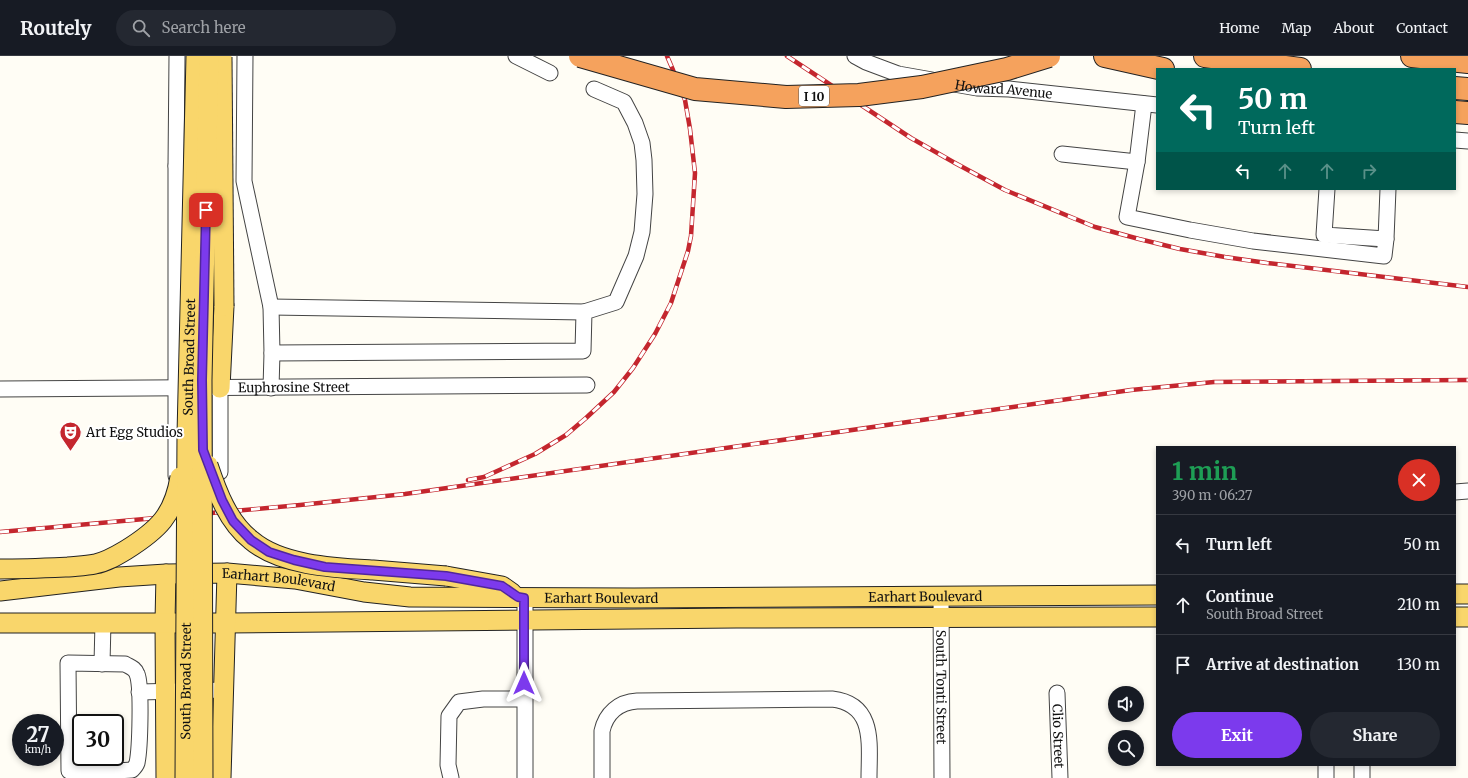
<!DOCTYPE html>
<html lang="en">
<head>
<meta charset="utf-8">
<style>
  :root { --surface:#171b24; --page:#242831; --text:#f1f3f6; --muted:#9ea1a6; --line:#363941; --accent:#7c3aed }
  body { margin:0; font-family:Merriweather,serif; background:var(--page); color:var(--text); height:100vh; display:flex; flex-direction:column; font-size:15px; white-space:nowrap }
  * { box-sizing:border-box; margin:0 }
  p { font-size:13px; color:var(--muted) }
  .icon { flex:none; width:22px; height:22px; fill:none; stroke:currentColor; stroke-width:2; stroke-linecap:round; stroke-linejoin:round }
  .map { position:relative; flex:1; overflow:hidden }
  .side { position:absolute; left:1156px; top:390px; width:300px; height:320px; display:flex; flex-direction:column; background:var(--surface); border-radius:0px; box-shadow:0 2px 6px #0003 }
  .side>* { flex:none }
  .guide { position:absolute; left:1156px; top:12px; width:300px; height:122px; border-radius:0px; box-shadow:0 2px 6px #0003; background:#00695c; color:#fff; overflow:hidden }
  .fabs { position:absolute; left:1108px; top:630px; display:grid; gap:8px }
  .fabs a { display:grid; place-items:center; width:36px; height:36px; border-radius:50%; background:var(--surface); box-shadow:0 2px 6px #0003; font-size:20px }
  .speed { position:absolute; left:12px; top:658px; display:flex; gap:8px; font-size:20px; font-weight:700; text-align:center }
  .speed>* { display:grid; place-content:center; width:52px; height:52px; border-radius:50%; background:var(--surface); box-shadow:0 2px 6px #0003; line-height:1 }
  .speed small { font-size:10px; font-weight:400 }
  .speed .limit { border:2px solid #111; border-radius:6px; background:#fff; color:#111 }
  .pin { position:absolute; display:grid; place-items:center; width:34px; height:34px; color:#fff; margin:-17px; border-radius:8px; box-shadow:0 2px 6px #0006 }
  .me { position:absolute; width:44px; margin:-22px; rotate:0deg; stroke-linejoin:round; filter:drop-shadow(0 0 3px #0008) }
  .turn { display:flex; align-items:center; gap:14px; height:84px; padding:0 16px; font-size:18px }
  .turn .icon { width:52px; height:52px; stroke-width:2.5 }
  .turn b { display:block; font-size:28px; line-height:34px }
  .lanes { display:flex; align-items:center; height:38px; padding:0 16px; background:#0003; justify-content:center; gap:20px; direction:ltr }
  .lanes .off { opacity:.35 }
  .round { display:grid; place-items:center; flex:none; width:42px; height:42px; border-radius:21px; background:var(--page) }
  .headline { display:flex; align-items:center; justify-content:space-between; height:68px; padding:0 16px }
  h1 { font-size:24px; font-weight:700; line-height:30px; color:#1e9e55 }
  .button { display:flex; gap:8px; margin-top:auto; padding:8px 16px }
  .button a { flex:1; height:46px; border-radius:24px; background:var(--accent); color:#fff; font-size:16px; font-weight:700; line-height:46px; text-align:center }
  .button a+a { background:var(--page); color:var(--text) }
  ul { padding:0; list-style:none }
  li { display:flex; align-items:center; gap:12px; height:60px; padding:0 16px; border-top:1px solid var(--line) }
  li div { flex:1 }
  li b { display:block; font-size:15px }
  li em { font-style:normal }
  header { display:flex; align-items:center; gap:24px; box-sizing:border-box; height:56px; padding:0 20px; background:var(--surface); border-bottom:1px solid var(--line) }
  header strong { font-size:19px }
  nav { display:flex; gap:22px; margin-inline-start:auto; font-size:14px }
  .search { width:280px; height:36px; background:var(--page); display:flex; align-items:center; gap:10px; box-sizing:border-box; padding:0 14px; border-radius:22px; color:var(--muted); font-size:15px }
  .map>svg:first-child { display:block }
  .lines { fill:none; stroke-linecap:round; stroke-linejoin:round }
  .minor-casing { stroke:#444; stroke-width:17 }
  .major-casing { stroke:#222; stroke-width:21 }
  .highway-casing { stroke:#222; stroke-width:24 }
  .minor { stroke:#fff; stroke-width:15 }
  .major { stroke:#f9d66b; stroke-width:19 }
  .highway { stroke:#f5a25d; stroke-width:22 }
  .rail-casing { stroke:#c4262e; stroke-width:4.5 }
  .rail { stroke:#fff; stroke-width:3; stroke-dasharray:9; stroke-linecap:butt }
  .major-bridge-casing { stroke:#222; stroke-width:21; stroke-linecap:butt }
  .highway-bridge-casing { stroke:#222; stroke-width:24; stroke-linecap:butt }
  .major-bridge { stroke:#f9d66b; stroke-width:19 }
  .highway-bridge { stroke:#f5a25d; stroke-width:22 }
  .route-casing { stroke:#51269a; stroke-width:10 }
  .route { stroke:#7c3aed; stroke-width:7 }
  .labels { text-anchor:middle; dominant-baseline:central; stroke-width:4; stroke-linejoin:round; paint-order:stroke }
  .shield { fill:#fff; stroke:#585858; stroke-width:1 }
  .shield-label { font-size:12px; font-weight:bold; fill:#111 }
  .street-label { font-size:13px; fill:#111; stroke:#fff }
  .poi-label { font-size:13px; fill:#111; stroke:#fff; text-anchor:start }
</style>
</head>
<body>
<header>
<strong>Routely</strong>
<div class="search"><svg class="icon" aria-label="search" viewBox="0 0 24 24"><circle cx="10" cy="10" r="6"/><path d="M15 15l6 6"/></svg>Search here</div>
<nav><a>Home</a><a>Map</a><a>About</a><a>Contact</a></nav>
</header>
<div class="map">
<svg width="1468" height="722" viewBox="0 0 1468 722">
  <rect width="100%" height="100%" fill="#fffdf5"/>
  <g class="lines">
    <defs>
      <g id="minor">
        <polyline points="177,0 176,110 186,110"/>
        <polyline points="245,0 244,125 271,251 272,297 583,295 584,256 616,246 636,200 642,176 645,138 644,104 642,87 635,67 624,46 594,33"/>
        <polyline points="516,0 550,17"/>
        <polyline points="855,0 866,6 898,18 932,24"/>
        <path id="s1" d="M954,28l23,4 32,1 148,16"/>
        <polyline points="1455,84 1468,85"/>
        <polyline points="1062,98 1137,106 1144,48"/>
        <polyline points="1137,106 1127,161 1190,174 1253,185 1384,200 1386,183"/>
        <polyline points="176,110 176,420 220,416 220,332"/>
        <polyline points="1327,133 1324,179 1386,183 1388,133"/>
        <polyline points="271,251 584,256"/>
        <polyline points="271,332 272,297"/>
        <path id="s2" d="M0,333l587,-4"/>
        <polyline points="1455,436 1468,435"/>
        <path id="s3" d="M941,540l1,182"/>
        <polyline points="525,542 525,722"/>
        <path d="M68,607l57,1c5,3 10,4 12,10 5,12 3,75 0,89 -1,3 -3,5 -5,7l-30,2 -33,-1z"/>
        <polyline points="102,608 103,566"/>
        <polyline points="139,636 225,634"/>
        <path id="s4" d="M1057,637l3,85"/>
        <polyline points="1326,709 1326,722"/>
        <polyline points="451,722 448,709 449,660 459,646 483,643 524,643"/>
        <path d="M602,722v-47c4,-18 17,-29 35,-30l195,-2c44,5 37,46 37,79"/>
        <polyline points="1362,722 1362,709"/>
      </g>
      <g id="major">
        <polyline points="220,332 224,250"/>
        <polyline points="166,518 165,566 166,722"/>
        <polyline points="446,520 502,530 512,537"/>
        <path id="s5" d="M0,535l119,-14 47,-3 61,-1 68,6 69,13 46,5 224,1 523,-3"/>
        <polyline points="1455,538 1468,538"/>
        <polyline points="1455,561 1468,561"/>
        <polyline points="0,567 227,567 736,562 1157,561"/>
        <polyline points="221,722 227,517"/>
      </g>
      <g id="highway">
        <polyline points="1105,0 1163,13"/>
        <polyline points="1205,0 1300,13"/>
        <polyline points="1412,0 1468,6"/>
        <polyline points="1455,32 1468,33"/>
        <polyline points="1455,56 1468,57"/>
      </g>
    </defs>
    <use href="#minor" class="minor-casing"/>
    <use href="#major" class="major-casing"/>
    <use href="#highway" class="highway-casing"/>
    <use href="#minor" class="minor"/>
    <use href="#major" class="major"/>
    <use href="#highway" class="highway"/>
    <defs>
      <g id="rail">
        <polyline points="787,0 911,82 955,107 1005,134 1095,171 1139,183 1180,193 1225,201 1267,207 1468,231"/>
        <polyline points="468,424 484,421 535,398 566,379 586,362 614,336 633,312 655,278 671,247 688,195 691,180 695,117 690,73 685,44 673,14 667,0"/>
        <polyline points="0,476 300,449 405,438 1131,334 1214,326 1468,324"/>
      </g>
    </defs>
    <use href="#rail" class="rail-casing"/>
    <use href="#rail" class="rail"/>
    <defs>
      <g id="major-bridge">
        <polyline points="222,1 224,250"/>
        <path d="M208,409c9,27 20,57 43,75 30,26 85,28 122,30 24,2 49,4 73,6"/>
        <path d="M0,513c23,0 45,-1 68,-2 9,-1 18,-1 27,-3 11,-2 21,-8 31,-14 32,-20 48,-35 54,-73"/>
        <path id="s6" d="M185,722l2,-344 9,-378"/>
        <polyline points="203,722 202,324 209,0"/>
      </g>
      <polyline id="highway-bridge" points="580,0 695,33 786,41 859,39 922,31 1007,13 1049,0"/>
    </defs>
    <use href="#major-bridge" class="major-bridge-casing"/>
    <use href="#highway-bridge" class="highway-bridge-casing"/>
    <use href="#major-bridge" class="major-bridge"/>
    <use href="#highway-bridge" class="highway-bridge"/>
  </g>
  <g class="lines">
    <defs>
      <polyline id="route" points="206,154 202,324 203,394 222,444 233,465 251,484 269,496 294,504 325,511 446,520 502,530 518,541 524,542 524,627"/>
    </defs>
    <use href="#route" class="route-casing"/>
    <use href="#route" class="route"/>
  </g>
  <defs>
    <symbol id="theatre-pin" viewBox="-11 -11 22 30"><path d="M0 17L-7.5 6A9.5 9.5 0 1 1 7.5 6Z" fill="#c4262e" stroke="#fff"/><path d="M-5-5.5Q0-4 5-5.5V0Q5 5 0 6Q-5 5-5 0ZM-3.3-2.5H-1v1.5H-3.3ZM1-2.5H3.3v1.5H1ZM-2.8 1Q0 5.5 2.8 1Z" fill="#fff"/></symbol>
  </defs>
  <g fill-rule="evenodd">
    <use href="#theatre-pin" x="58" y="364" width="25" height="34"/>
  </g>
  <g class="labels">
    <rect class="shield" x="799" y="30" width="30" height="20" rx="3"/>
    <g class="shield-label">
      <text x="814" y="40">I 10</text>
    </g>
    <g class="street-label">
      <text stroke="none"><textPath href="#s1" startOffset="50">Howard Avenue</textPath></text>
      <text stroke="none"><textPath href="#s6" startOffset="421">South Broad Street</textPath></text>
      <text stroke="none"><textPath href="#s2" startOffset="294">Euphrosine Street</textPath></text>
      <text stroke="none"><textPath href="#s5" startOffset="280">Earhart Boulevard</textPath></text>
      <text stroke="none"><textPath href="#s5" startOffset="928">Earhart Boulevard</textPath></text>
      <text stroke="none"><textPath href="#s5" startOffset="604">Earhart Boulevard</textPath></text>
      <text stroke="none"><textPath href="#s6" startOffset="97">South Broad Street</textPath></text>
      <text stroke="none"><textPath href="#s3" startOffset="91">South Tonti Street</textPath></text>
      <text stroke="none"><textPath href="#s4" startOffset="43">Clio Street</textPath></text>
    </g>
    <g class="poi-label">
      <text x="86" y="376">Art Egg Studios</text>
    </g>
  </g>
</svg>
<div class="fabs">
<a><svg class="icon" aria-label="sound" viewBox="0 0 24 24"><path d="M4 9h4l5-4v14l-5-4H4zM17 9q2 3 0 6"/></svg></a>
<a><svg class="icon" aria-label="search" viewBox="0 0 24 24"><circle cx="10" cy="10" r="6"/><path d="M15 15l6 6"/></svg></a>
</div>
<div class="speed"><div>27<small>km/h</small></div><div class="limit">30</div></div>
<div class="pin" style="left:206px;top:154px;background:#d93025"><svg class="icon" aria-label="arrive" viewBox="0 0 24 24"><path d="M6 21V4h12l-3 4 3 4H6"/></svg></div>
<svg class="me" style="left:524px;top:627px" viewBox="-20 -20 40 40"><path d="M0-17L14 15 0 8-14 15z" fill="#7c3aed" stroke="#fff" stroke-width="4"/></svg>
<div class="guide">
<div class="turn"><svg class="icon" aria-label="left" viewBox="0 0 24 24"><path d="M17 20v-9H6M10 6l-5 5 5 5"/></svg><div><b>50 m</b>Turn left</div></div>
<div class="lanes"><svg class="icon" aria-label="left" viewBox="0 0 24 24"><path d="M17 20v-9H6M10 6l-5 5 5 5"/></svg><svg class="icon off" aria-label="ahead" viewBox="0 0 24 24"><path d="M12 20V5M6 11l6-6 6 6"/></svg><svg class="icon off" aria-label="ahead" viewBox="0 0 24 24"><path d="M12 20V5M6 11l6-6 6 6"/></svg><svg class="icon off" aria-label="right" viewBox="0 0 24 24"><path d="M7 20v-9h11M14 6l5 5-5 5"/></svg></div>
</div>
<section class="side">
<div class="headline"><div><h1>1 min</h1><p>390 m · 06:27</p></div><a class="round" style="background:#d93025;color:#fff"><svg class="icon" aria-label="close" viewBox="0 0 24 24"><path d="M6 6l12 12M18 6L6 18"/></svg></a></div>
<ul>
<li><svg class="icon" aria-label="left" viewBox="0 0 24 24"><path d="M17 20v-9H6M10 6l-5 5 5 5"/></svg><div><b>Turn left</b></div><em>50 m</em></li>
<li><svg class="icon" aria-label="ahead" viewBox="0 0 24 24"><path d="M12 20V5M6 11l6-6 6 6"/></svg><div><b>Continue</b><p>South Broad Street</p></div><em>210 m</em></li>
<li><svg class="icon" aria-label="arrive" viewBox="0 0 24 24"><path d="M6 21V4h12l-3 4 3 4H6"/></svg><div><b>Arrive at destination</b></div><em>130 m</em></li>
</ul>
<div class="button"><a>Exit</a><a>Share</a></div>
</section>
</div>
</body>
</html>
